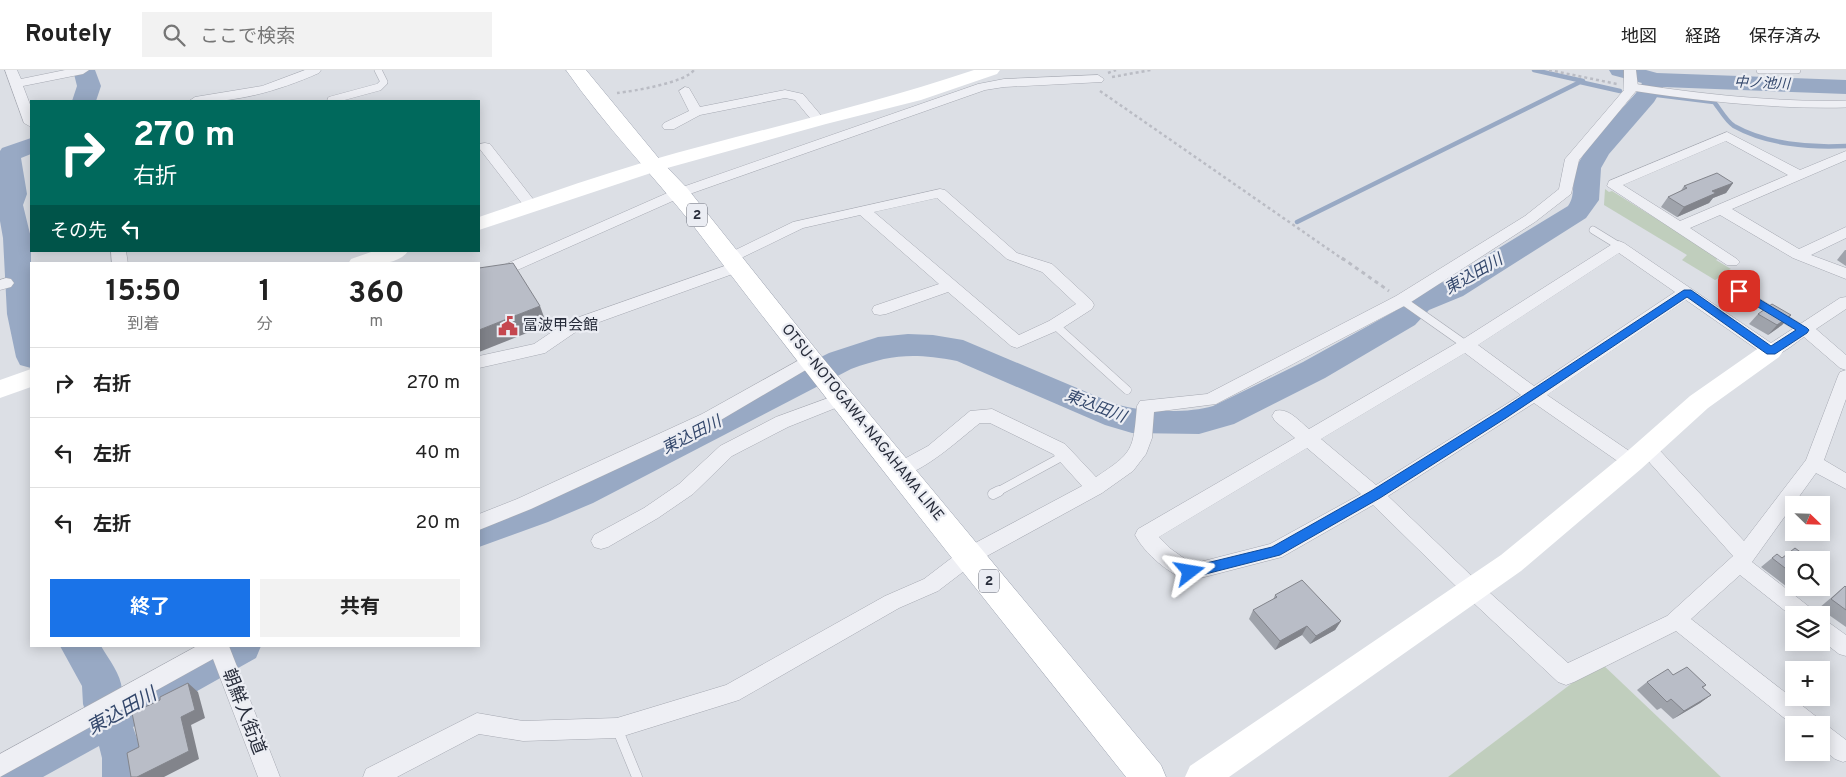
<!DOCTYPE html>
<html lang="ja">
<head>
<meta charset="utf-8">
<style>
  :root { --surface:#fff; --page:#f2f2f2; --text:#222; --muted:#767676; --line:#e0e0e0; --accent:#1a73e8 }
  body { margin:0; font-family:Overpass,"Noto Sans JP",sans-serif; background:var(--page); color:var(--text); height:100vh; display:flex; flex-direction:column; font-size:19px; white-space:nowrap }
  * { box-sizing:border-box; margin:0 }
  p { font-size:16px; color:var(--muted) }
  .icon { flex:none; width:28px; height:28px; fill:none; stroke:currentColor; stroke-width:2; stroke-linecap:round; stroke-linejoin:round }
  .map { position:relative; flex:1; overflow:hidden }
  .details { position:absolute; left:30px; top:192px; width:450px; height:385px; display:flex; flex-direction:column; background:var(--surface); border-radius:0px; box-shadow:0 2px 12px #0003 }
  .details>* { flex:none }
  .banner { position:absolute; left:30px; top:30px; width:450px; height:152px; border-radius:0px; box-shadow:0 2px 12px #0003; background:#00695c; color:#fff; overflow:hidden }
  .needle { width:32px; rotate:113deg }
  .tools { position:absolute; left:1785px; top:426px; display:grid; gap:10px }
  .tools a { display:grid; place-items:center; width:45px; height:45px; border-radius:0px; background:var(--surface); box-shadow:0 2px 12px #0003; font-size:25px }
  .pin { position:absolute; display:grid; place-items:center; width:42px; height:42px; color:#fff; margin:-21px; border-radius:10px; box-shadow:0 2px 8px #0006 }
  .me { position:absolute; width:55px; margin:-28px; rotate:76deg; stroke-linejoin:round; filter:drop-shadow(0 0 4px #0008) }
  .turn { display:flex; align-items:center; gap:18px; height:105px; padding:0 20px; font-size:22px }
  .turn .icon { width:65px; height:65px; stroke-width:2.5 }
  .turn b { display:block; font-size:35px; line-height:42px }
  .then { display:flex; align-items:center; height:48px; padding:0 20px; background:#0003; gap:10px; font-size:19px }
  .eta { display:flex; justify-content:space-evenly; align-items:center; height:85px; text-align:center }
  .eta b { font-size:30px; font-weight:700; line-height:35px }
  .action { display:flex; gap:10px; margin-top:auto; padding:10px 20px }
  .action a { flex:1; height:58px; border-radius:0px; background:var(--accent); color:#fff; font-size:20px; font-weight:700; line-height:58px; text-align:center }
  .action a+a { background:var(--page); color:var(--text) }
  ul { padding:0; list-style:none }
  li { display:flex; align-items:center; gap:15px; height:70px; padding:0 20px; border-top:1px solid var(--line) }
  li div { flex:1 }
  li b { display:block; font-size:19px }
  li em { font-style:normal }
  header { display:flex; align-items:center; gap:30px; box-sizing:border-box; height:70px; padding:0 25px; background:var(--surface); border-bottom:1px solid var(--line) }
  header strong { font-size:24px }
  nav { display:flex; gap:28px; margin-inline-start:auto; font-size:18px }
  .search { width:350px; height:45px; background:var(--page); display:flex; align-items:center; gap:12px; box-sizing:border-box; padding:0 18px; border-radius:0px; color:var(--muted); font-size:19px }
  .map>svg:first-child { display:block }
  .green { fill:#c0cebd }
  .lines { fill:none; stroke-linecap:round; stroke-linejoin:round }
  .stream { stroke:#98a9c4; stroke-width:4.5 }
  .river { fill:#98a9c4; fill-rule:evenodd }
  .lane-far2-casing { stroke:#a6a9b2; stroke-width:8 }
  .lane-far1-casing { stroke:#a6a9b2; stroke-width:9 }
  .lane-casing { stroke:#a6a9b2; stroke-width:11 }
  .street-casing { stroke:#a6a9b2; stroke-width:1 }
  .primary-casing { stroke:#9ca2b0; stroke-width:1 }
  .path-far1 { stroke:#babcc4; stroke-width:2.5; stroke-dasharray:3 3; stroke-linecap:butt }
  .path { stroke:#babcc4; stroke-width:3; stroke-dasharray:4 4; stroke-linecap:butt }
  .lane-far2 { stroke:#eeeff4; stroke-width:7 }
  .lane-far1 { stroke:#eeeff4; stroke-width:8 }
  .lane { stroke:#eeeff4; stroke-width:10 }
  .street { fill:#eeeff4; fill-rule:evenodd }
  .secondary { fill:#fff; fill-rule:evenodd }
  .primary { fill:#fff; fill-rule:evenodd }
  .wall { fill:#9fa3ab }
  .shaded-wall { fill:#82848b }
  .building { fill:#b9bdc7; stroke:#82848b }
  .route { fill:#1a73e8; stroke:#114b97 }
  .labels { text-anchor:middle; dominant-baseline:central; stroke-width:4.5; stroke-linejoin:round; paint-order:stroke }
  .far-water-label { font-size:14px; font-style:italic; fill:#33476b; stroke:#ebedf3 }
  .shield { fill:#ebedf3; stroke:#626672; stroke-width:1 }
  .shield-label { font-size:14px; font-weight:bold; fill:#272c3a }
  .poi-label { font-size:15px; fill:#272c3a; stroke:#ebedf3; text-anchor:start }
  .street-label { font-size:15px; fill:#272c3a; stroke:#ebedf3 }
  .water-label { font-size:16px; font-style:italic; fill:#33476b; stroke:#ebedf3 }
  .near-street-label { font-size:18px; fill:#272c3a; stroke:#ebedf3 }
  .near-water-label { font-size:19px; font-style:italic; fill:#33476b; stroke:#ebedf3 }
</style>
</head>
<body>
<header>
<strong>Routely</strong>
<div class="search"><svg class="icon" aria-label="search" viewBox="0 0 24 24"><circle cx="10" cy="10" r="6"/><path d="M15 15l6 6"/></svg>ここで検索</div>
<nav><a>地図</a><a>経路</a><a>保存済み</a></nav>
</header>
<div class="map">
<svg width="1846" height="707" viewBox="0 0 1846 707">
  <rect width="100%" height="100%" fill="#dcdfe5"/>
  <g class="green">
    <polygon points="1605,119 1609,122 1612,121 1719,188 1716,190 1731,199 1719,204 1722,206 1715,210 1682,190 1687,185 1604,135"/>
    <polygon points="1600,592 1721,707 1448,707"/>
  </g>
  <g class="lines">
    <g class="stream">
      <polyline points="1534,0 1583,11"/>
      <path d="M1641,23l73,9c6,7 12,19 20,24 32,18 76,22 112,20"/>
      <polyline points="1297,152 1580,12 1620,21"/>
    </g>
    <g class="river">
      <polygon points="73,0 95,0 101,16 96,31 72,31 77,16"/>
      <path d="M1609,0h37l11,3 189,7v14l-183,-7 -9,15 -45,52 -8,14 -2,32 -13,18 -123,78 -34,14 -14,15 -90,53 -91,46 -35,10 -67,-1 -27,-8 -148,-64c-43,-8 -65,-7 -106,8l-258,134 -45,19 -69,25v-30l90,-34 260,-130 49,-16 30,-3 25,1 30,5 152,64c27,8 71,10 98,2l90,-44 92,-51 14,-15 34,-14 125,-76c9,-12 2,-28 9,-40 14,-28 39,-50 59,-73l6,-10 -30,-8z"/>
      <polygon points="31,68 31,84 21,88 27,124 23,135 31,168 31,298 20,295 16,287 7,244 3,168 0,151 0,81 2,78"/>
      <path d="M60,576h41c8,14 20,28 21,44l83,-44h56l-5,12 -123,69 11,31v19h-42v-19l-3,-12 -56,31h-43v-22l85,-45 -2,-6 -1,-18z"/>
    </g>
    <defs>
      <g id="lane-far2">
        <polyline points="1760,0 1797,0"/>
        <path d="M1632,17c71,11 142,19 214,17"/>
        <polyline points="331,30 379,17 384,12 378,0"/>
        <polyline points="1593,160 1619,176"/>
      </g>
      <g id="lane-far1">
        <polyline points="1723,211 1803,260"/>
        <polyline points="1402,230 1466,275"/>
        <polyline points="1055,255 1127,320"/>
        <polyline points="997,422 1065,385"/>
      </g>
      <g id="lane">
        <polyline points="993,424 999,421"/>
        <polyline points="617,658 637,707"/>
      </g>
      <g id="street">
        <polygon points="5,0 17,0 21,9 65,0 89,0 83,4 23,16 31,37 31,57 24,53"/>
        <path d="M305,0h16l-2,3c-41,18 -85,31 -130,28l6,-4 67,-11z"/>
        <path d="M1624,0h12l2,17 -2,4 -57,69 -8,34 -36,28 -127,82 -192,100 -62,8 -2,26 -6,16 -13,17 -31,22 -126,69 -38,29 -39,17 -160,92 -122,38 -94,3 -44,-7 -82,43h-34l3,-8 111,-56 46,8 94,-3 109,-33 159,-89 39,-17 38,-29 120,-64 -29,-32 -63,-31h-10c-17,13 -66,59 -87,52l-3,-5 3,-5 35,-19 42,-35 22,-2 73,35 31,33c38,-25 37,-27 41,-71l3,-5 67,-7 189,-98 129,-80 34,-27 6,-30 59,-69z"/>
        <polygon points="1098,5 1104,9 1102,12 1004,17 985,20 684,126 479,217 479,206 674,120 978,14 1004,9"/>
        <polygon points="685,17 689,18 700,37 785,20 803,24 825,50 824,53 814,53 795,30 785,28 700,45 674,59 664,59 662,56 664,53 689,41 679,21"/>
        <path d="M1727,62l73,38 46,-19v9l-114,49 67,40 47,-22v11l-35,17 35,13v11l-53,-21 -73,-43 -30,13 47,31 3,3 -3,3h-10l-120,-79 2,-5zM1726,71l62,34 -108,46 -57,-36z"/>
        <polygon points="485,73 490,74 537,134 539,137 537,140 527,140 479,78 480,74"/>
        <path d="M940,119l5,1 72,63 35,11 40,37 2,4 -2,4 -31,20 -44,19 -6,-2 -63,-54 -62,22 -6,1 -6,-1 -2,-4 2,-4 65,-22 -79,-69 -57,13 -68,33h-10l-3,-3 3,-3 68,-33zM937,128l70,61 35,13 34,32 -27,17 -30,14 -145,-123z"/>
        <path d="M1619,171l5,2 147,100 69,-45 6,-1v12l-30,20 30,26v44l-22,61 22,13v16l-30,-16 -64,89 60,47 3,6h-21v3l-54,-43 -49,44 127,99 2,6 9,3 17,13v21l-3,1 -8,-3 -14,-11v-23l-27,1 -118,-95 -102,51 -8,3 -8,-3 -93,-87 -92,-90 -91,52 -93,24c-20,-7 -44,-27 -54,-46l3,-6 157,-91 -20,-17 -3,-5 3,-5c13,-4 24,10 34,18l151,-88 154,-98zM1619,183l56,39 -141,94 -56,-41zM1686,230l79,55c14,4 28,-11 39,-18l36,31 6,2 -6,2 -2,4 -32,84 -62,81 -91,-98 -6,-2 -6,2 -3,5 3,5 92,103 -66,60 -99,47 -89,-80 -91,-87 146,-93 92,64 6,2 6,-2 3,-5 -3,-5 -91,-62zM1465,283l56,42 -145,90 -55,-46zM1307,378l54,46 -91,50 -78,20 -21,-15 -12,-12z"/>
        <polygon points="111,181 126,181 128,194 112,194"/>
        <polygon points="736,192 741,193 744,197 741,201 580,259 545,283 479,298 479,286 534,274 568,251"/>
        <polygon points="6,208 11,209 14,213 11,217 0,220 0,210"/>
        <polygon points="810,284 816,286 818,290 816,294 714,354 531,439 479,460 479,444 517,429 702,344"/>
        <polygon points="842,323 848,325 851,329 848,333 788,357 732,386 693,424 658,448 608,477 601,479 594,477 591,471 594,465 644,438 679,414 720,376 776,347"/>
        <polygon points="1821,549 1828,552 1846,565 1846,586 1839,584 1821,570"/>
        <polygon points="197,576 229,576 280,707 258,707 213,589 0,707 0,684"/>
      </g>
      <path id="primary" d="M566,0h20l75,91 26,27 135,169 339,408 5,12h-40c-145,-182 -290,-364 -431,-549 -42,-53 -90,-102 -129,-158z"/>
    </defs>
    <use href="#lane-far2" class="lane-far2-casing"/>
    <use href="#lane-far1" class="lane-far1-casing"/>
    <use href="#lane" class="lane-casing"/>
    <use href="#street" class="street-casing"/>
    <use href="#primary" class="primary-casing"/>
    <g class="path-far1">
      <polyline points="1549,0 1617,14"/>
      <polyline points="1108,3 1116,0"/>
      <polyline points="1112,7 1151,0"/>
      <polyline points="1100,21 1344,190"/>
      <path d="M617,23c17,-2 67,-10 77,-23"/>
    </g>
    <polyline class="path" points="1342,188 1389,221"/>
    <use href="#lane-far2" class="lane-far2"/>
    <use href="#lane-far1" class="lane-far1"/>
    <use href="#lane" class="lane"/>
    <use href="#street" class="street"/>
    <g class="secondary">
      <path d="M974,0h26l-3,4 -76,26 -95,24 -166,46 -181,60v-13c56,-19 112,-39 169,-56 109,-31 219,-55 326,-91z"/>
      <path d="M374,181h34c-10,16 -43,13 -60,13l3,-5z"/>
      <polygon points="1771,273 1779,275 1783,281 1779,287 1708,338 1641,399 1521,501 1229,707 1185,707 1190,696 1501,485 1623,385 1690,326 1763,275"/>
      <polygon points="31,299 31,317 0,328 0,310"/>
    </g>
    <use href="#primary" class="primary"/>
  </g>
  <g class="wall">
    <polygon points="1733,113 1726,123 1713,128 1709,133 1677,147 1661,137 1668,127 1680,122 1684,116"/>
    <polygon points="1845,180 1846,180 1846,196 1837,190"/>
    <polygon points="1758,244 1791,245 1782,255 1768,265 1749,254"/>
    <polygon points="1772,488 1782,488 1794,490 1794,518 1802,518 1795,523 1761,497"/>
    <polygon points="1845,516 1846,517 1846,557 1819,538"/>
    <polygon points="1275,525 1341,551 1335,560 1310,574 1302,565 1275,580 1249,549 1253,540 1273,530"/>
    <polygon points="1673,605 1706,615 1703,618 1711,625 1700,633 1673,649 1661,638 1657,640 1637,620 1647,612"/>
  </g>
  <g class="shaded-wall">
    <polygon points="1733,113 1726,123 1713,128 1709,133 1677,147 1684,137 1712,121"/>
    <polygon points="540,236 547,255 479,282 479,260"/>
    <polygon points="1791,245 1782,255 1768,265 1777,255"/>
    <polygon points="1341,551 1335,560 1310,574 1316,566"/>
    <polygon points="1307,556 1302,565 1275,580 1280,571"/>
    <polygon points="188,613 198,622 205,648 191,655 199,689 164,707 137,707"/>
    <polygon points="1711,625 1700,633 1673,649 1684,641"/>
  </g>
  <g class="building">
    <polygon points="1717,103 1733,113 1712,121 1716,123 1684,137 1668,127 1687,118 1684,116"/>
    <polygon points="513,193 540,236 479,260 479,198"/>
    <polygon points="1772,234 1791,245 1777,255 1758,244"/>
    <polygon points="1795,478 1811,490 1794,490 1794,505 1772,488 1777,484 1782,488"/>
    <polygon points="1821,497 1825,500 1821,502"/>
    <polygon points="1302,510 1341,551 1316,566 1307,556 1280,571 1253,540 1277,527 1275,525"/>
    <polygon points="1845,516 1846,517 1846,540 1831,529"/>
    <polygon points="1687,597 1706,615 1702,617 1711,625 1684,641 1671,629 1667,632 1647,612 1668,599 1673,605"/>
    <polygon points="188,613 195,640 181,647 189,681 137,707 131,707 127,683 139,677 132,643 160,630 160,627"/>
  </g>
  <polygon class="route" points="1739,217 1807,258 1809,260 1807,263 1775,284 1767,284 1687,227 1506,348 1380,428 1280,485 1190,508 1185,506 1183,502 1185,499 1190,497 1272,477 1371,421 1498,342 1684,220 1691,220 1771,276 1796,260 1735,223 1735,218"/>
  <defs>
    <symbol id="civic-bare" viewBox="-9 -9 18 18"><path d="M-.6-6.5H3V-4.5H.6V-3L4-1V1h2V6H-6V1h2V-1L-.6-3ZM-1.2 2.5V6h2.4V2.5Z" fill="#c5464e" stroke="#ebedf3" stroke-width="2.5" paint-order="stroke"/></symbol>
  </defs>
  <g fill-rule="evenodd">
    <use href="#civic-bare" x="494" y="242" width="28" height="28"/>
  </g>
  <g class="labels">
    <g class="far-water-label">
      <text transform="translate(1762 14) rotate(2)">中ノ池川</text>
    </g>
    <g class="shield">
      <rect x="687" y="133.5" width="20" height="23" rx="4"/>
      <rect x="979" y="499.5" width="20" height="23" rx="4"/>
    </g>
    <g class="shield-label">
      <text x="697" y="145">2</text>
      <text x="989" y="511">2</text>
    </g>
    <g class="poi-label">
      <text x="523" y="256">冨波甲会館</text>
    </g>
    <g class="street-label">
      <text transform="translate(862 353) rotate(51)">OTSU-NOTOGAWA-NAGAHAMA LINE</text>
    </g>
    <g class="water-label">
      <text transform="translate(1474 205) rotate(-30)">東込田川</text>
      <text transform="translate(1095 337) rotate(21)">東込田川</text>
      <text transform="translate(692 366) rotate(-27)">東込田川</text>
    </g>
    <g class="near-street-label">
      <text transform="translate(243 642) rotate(69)">朝鮮人街道</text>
    </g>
    <g class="near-water-label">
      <text transform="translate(122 642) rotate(-29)">東込田川</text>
    </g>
  </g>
</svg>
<div class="tools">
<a><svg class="needle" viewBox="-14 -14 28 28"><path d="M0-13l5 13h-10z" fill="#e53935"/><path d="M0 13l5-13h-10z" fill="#767676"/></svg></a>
<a><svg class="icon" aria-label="search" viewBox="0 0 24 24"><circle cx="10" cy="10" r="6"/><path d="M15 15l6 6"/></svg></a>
<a><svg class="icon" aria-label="layers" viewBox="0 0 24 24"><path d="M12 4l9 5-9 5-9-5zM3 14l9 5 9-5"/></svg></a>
<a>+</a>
<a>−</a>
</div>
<div class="pin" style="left:1739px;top:221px;background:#d93025"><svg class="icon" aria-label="arrive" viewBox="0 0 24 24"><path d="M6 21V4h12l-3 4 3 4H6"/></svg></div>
<svg class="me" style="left:1190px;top:502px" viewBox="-20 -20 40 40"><path d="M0-17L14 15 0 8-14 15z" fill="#1a73e8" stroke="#fff" stroke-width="4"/></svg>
<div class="banner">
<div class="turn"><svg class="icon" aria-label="right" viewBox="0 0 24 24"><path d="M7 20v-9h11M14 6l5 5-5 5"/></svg><div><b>270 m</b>右折</div></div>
<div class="then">その先<svg class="icon" aria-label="left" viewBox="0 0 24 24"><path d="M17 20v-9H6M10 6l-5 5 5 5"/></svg></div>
</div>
<section class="details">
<div class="eta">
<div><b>15:50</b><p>到着</p></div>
<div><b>1</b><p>分</p></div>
<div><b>360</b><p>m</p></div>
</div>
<ul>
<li><svg class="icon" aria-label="right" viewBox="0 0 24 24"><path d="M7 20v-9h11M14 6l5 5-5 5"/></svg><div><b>右折</b></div><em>270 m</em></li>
<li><svg class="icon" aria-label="left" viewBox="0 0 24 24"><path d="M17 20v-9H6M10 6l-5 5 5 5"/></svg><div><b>左折</b></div><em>40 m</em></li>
<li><svg class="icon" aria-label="left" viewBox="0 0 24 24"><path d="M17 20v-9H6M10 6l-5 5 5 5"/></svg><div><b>左折</b></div><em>20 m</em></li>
</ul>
<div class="action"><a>終了</a><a>共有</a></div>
</section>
</div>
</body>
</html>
